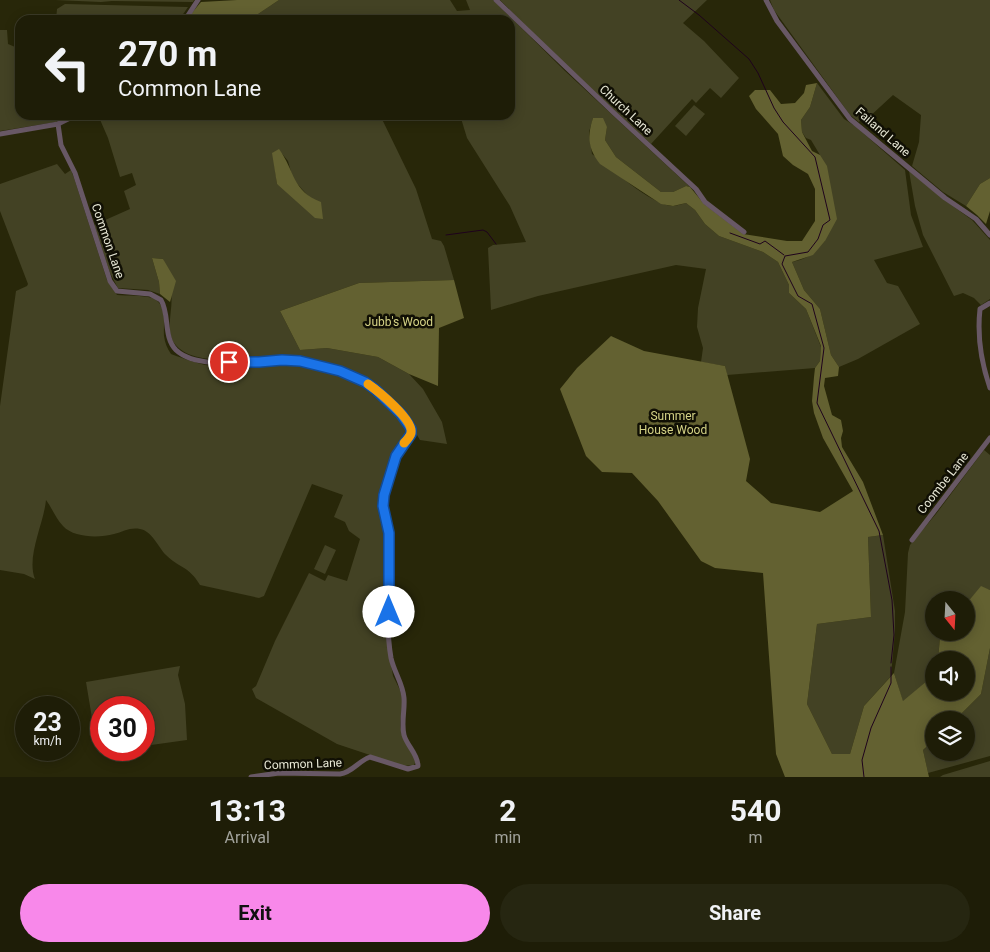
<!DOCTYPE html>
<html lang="en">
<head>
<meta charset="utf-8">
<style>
  :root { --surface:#1e1d07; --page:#262611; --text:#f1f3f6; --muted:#a1a29b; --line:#3c3b28; --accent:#f888ea }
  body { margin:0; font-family:Roboto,sans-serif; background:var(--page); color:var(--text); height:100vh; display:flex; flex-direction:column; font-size:19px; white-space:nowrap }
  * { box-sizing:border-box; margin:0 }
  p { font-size:16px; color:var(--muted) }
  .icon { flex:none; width:28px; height:28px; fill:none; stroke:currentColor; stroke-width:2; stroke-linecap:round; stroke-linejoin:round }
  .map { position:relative; height:777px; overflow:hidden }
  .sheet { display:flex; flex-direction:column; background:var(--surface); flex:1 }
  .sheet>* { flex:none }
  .banner { position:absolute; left:15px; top:15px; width:500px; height:105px; border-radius:15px; box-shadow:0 2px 12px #0003,0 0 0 1px var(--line); background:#1e1d07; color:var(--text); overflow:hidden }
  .needle { width:32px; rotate:162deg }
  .controls { position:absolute; left:925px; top:591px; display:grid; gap:10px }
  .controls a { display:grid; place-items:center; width:50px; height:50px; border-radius:50%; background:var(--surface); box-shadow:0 2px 12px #0003,0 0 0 1px var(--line); font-size:25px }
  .speed { position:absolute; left:15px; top:696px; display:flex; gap:10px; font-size:25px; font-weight:700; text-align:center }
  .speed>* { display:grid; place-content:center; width:65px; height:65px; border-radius:50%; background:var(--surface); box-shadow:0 2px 12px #0003,0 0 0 1px var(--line); line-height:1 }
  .speed small { font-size:12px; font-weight:400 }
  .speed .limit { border:8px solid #d22; background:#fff; color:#111 }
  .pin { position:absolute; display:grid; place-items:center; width:42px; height:42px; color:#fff; margin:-21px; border:2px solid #fff; border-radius:50%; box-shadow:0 1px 5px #0007 }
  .me { position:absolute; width:55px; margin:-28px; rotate:0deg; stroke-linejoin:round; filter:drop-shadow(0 0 4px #0008) }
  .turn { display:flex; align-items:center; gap:18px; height:105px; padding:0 20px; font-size:22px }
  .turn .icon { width:65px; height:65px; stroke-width:2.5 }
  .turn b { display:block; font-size:35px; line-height:42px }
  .eta { display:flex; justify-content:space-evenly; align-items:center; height:85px; text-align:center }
  .eta b { font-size:30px; font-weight:700; line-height:35px }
  .button { display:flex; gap:10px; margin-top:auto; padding:10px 20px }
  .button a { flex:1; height:58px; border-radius:30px; background:var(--accent); color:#111; font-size:20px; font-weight:700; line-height:58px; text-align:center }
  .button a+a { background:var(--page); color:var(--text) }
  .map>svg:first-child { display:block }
  .green { fill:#434224; fill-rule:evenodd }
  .forest { fill:#636131 }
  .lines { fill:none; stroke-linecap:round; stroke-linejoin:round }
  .stream { stroke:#1e021c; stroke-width:1 }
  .minor { stroke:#685865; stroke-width:5 }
  .route-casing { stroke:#114b97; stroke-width:12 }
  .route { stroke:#1a73e8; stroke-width:9 }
  .slow { stroke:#f59e0b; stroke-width:9 }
  .labels { text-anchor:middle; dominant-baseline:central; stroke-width:5; stroke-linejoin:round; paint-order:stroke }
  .street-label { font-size:12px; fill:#e8e8d6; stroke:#100f04 }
  .park-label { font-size:12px; fill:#d5d386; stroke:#100f04 }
</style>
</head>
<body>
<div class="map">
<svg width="990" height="777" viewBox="0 0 990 777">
  <rect width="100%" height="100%" fill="#282709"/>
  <g class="green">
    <polygon points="55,0 194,0 193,2 112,1 101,2"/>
    <path d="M279,0h171l7,11 13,-1 -4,-10h27l72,71 125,116 -4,-1 -13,6h-12l-45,-35 -11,-17 2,-13 -14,-9 -4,14 3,22c19,14 57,49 79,52 5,0 10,-2 15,-3l9,7 10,14 14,12 44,16 15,10 11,23v8l17,16 15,38 -1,14 -5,7 -88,7 -2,-9 -24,-4 2,-14 -6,-21 1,-19 8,-39 -30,-4 -138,31 -47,14 -3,-62 5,-3 33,-3 -16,-36 -43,-68 -7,-23h50v-95h-101l-1,-2 -2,2h-157z"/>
    <polygon points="500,0 707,0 683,23 704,41 739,78 721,98 710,88 696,103 692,99 651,144 572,71"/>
    <polygon points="770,0 990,0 990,178 980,184 966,206 943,192 912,166 919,142 921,115 893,95 868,118 862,118 859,122 850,115 774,10"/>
    <polygon points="65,4 188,7 179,20 56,20 57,9"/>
    <polygon points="0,30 7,30 8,44 20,49 20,115 70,115 56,122 0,131"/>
    <path d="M817,83l27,36 11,7 50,44 6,45 12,32 -49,13 13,23 11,3 22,38 -62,35 -19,8 -8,-12 -11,-46 -16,-19 -12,-28c16,-3 22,-9 33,-21l-5,-86 -9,-15 -5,-2 -4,-6 -1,-12 9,-13z"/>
    <polygon points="694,105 705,114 686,136 675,126"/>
    <path d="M98,115h282l36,74 16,50 9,2 3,5 10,34 -95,3 -79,28 20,39 27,-2 51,9 31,17 14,15 19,33 5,22 -27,-4c-29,-52 -70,-76 -128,-83 -30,-3 -96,14 -117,-13 -11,-13 -1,-36 -4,-52 -2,-11 -6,-22 -8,-33l-11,-1 7,24 1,12 -12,-4 -30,-2 -8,-15 -16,-48 36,-16 -6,-18 12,-6 -4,-12 -12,4 -12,-39zM279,150l9,11 5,18 16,18 -32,-13 -4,-31z"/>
    <path d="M57,164l8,10 6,-4 3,8 33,102 10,15c11,1 25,0 35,3 16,6 11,25 12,38 1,7 3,12 7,18 14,5 28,11 44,12 15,1 31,0 46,-1 7,-1 15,-3 22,-3 36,0 83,18 108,44 7,8 16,17 18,28l-14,19 -5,11 -10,41 7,35v32l-1,1 2,73 5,30 7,14 3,12 -3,22 2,10 13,25v4l-1,2 -11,1 -66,-22 -81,-46 -4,-9 4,-3 19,-45 34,-68 16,8 3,-6 19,6 13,-42 -11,-8 -4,-9 -11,-5 9,-22 -31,-11 -48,112 -5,2 -59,-13c-11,-19 -21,-17 -34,-30 -8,-8 -14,-24 -26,-26 -10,-2 -17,3 -26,5 -15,4 -40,4 -51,-8 -7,-7 -11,-18 -17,-26 -2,23 -20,57 -11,79l-11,-5 -24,-4v-164l16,-115 11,-5 1,-2 -28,-73v-27z"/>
    <polygon points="909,171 943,199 972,220 990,240 990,299 981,305 974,298 963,293 954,296 923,235 915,206"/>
    <polygon points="984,450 990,455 990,590 981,587 966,604 966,600 934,600 934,632 943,633 940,637 938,660 934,660 934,675 903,702 894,673 905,612 908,553 910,545 936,514"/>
    <polygon points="883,535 895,611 895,631 891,676 864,706 850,754 832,754 807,704 817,624 871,617 868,537"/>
    <polygon points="325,545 336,550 325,574 314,569"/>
    <polygon points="990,648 990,756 928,773 923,750 934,740 934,752 966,752 966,720 955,720 981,694"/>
    <polygon points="180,666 178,675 185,704 187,740 144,746 144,708 101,708 101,723 93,724 86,682"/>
    <polygon points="990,761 990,777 940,777 943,775"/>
  </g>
  <g class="forest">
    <polygon points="237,0 279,0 249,20 195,20 191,14 201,2"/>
    <path d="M817,83l-7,24 -9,13 1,12 10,19 8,4 7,11 10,53 -12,22 -12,14 -21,7 12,28 16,19 11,46 8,12 -1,9 -13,2 -1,8 8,29 9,5 2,11 -2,7 1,9 21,35 20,53 -15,2 3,80 -54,7 -10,80 25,50h18l14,-48 30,-33 9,28 31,-26v17h32v-32h-28l2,-23 3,-4 23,-1v-28l15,-18 9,4v58l-9,46 -26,26h-21v20l-11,10 6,27h-144l-9,-23 -13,-181 -48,-5 -14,-7 -43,-60 -26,-28 -30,-1 -16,-16 -26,-67 17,-21 34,-32 33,15 81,15 25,93 -4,22 25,22 49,9 33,-21 -30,-53 -9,-25 -2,-12 2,-24 1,-9 5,-7 1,-15 -15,-37 -17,-16v-8l-11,-23 -15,-10 -44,-16 -14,-12 -10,-14 -9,-7 -13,3 -12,-2 -61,-40c-12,-15 -13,-28 -7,-46h10l4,9 -2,13 11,17 45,35h12l13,-6 4,1 14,17 39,30 44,7h15l13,-20v-32l-7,-15 -15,-9 -10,-9 -5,-22 -22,-25 -7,-13 6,-6h15l11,14 14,-1 9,-10 2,-8z"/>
    <path d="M279,149c16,22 13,42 42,53l2,17 -8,-1 -38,-34 -5,-31z"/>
    <polygon points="990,178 990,211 986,224 977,215 966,206 980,184"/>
    <polygon points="152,258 163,259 176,281 170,302 160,294 159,282"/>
    <polygon points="454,280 464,318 439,328 438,386 409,374 378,357 327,348 300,350 280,311 359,283"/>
  </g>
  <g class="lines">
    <g class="stream">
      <polyline points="679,0 699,15 749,59 758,73 774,108 783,122 815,157 830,220 823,225 818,239 808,252 785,256 782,264 798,296 812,304 824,348 817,403 879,531 892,600 894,635 891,663"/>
      <polyline points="730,233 760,244 765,241 784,255"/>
      <polyline points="446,235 483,230 487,232 496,244"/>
      <polyline points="864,777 862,760 871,728 891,683 891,667"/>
    </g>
    <g class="minor">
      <polyline points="496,0 614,113 696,189 705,202 744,232"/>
      <polyline points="766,0 777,21 850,119 945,198 976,219 990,235"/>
      <polyline points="185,20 198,0"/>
      <path d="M58,124l3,21 14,28 35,108 7,10 33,3 11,6c9,15 2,37 15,50 22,21 77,10 106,10 46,-1 102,24 126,64 2,3 4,7 3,11 -3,6 -10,13 -14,18 -7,12 -15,41 -14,55 1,9 5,17 6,26 1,11 0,23 0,34 -1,30 -3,61 2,90 3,14 12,26 13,40 1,12 -3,25 0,37 3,11 14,19 14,31l-10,3 -38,-12c-12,4 -17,15 -30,17l-61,-1 -28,4"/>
      <polyline points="0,134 58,124 76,115"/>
      <path d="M990,303l-10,6c-3,27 1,53 10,79"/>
      <polyline points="912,540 990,438"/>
    </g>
  </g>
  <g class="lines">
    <defs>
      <polyline id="route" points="229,362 259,362 282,360 300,361 340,371 365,382 376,390 401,414 408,424 411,429 411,434 396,456 384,495 383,506 389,533 389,612"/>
    </defs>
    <use href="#route" class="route-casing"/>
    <use href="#route" class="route"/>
    <path class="slow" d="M368,384c10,7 46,36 43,49 -1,4 -4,7 -7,10"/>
  </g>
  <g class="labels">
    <g class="street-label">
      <text transform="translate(626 110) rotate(43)">Church Lane</text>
      <text transform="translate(883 132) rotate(41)">Failand Lane</text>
      <text transform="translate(108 241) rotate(71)">Common Lane</text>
      <text transform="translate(943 483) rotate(-52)">Coombe Lane</text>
      <text transform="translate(303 764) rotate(-2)">Common Lane</text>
    </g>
    <g class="park-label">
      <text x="399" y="322">Jubb's Wood</text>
      <text x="673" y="416">Summer<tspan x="673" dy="14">House Wood</tspan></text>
    </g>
  </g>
</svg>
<div class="controls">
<a><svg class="needle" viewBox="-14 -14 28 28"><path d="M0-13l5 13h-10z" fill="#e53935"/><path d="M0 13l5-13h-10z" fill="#a1a29b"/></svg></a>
<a><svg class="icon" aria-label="sound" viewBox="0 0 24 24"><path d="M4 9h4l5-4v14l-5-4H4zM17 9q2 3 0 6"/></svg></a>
<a><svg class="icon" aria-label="layers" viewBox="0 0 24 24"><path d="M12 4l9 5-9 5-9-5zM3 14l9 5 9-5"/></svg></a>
</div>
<div class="speed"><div>23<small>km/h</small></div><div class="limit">30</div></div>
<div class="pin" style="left:229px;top:362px;background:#d93025"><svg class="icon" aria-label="arrive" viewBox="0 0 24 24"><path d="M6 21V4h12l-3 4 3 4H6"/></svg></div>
<svg class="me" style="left:389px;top:612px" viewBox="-20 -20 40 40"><circle r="19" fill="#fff"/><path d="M0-13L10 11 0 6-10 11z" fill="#1a73e8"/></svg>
<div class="banner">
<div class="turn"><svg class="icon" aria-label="left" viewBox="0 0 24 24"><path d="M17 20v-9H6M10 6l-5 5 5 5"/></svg><div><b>270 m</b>Common Lane</div></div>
</div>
</div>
<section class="sheet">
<div class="eta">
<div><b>13:13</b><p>Arrival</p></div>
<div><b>2</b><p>min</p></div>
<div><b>540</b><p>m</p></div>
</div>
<div class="button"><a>Exit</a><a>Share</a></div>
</section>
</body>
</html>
